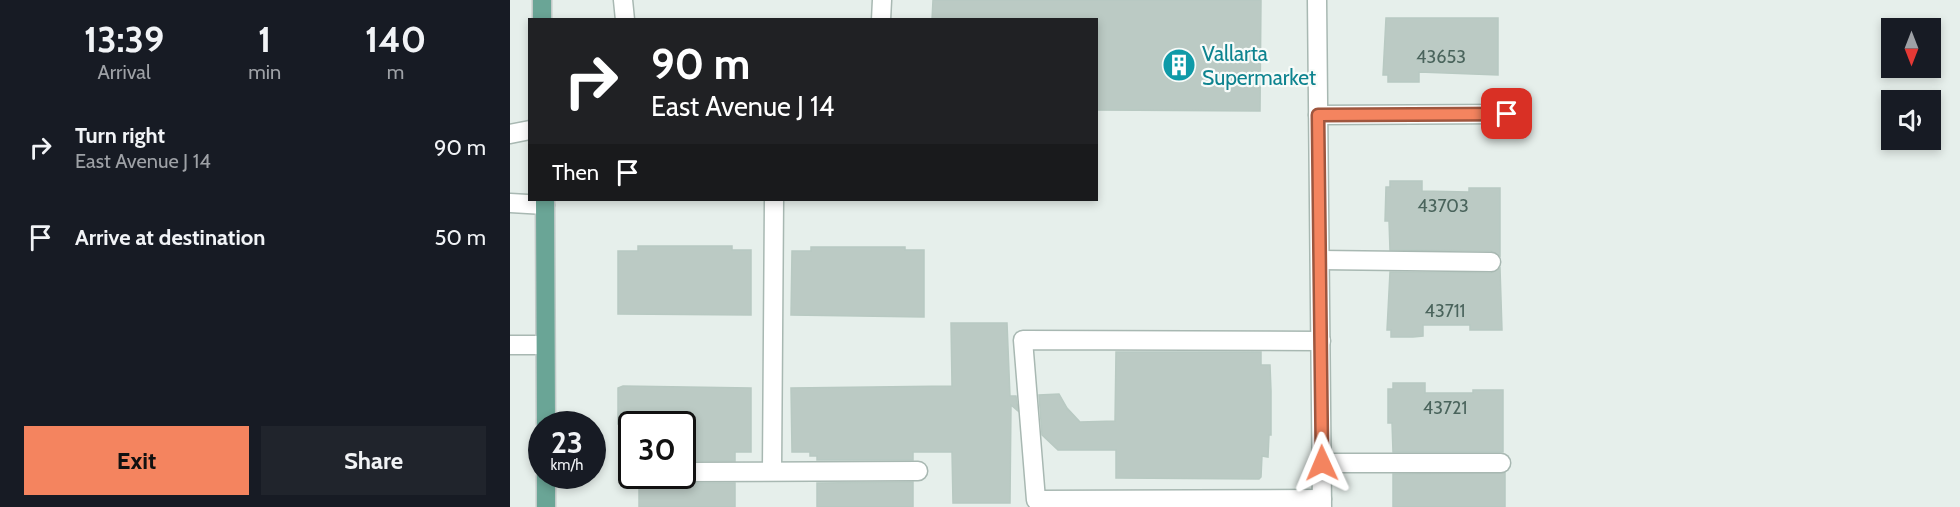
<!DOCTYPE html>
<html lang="en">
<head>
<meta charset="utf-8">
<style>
  :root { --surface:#171b24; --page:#20242c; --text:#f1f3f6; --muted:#9ea1a6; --accent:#f4845f }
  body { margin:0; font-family:Cabin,sans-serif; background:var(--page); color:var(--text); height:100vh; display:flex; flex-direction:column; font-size:22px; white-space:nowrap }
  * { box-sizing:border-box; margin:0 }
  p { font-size:20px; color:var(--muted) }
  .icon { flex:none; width:33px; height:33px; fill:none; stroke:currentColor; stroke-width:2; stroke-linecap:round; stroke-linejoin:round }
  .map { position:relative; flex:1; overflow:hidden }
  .panel { display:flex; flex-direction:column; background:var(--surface); width:510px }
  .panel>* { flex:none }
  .banner { position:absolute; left:18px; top:18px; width:570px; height:183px; border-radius:0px; box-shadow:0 3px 9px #0003; background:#202124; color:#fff; overflow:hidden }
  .needle { width:39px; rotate:180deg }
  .buttons { position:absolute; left:1371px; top:18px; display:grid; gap:12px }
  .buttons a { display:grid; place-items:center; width:60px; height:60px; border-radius:0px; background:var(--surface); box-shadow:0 3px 9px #0003; font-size:30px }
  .speed { position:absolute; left:18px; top:411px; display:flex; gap:12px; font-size:30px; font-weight:700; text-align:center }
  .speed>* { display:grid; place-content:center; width:78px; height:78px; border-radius:50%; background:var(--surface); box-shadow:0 3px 9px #0003; line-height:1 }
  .speed small { font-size:15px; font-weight:400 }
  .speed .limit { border:3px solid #111; border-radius:9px; background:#fff; color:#111 }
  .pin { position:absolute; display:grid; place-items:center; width:51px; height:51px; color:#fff; margin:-26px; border-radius:12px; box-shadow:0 3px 9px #0006 }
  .me { position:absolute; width:66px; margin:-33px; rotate:359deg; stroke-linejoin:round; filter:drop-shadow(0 0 4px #0008) }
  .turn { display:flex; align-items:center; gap:21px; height:126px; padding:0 24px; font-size:27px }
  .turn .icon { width:78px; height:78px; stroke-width:2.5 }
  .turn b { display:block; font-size:42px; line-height:51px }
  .then { display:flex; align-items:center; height:57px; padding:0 24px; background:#0003; gap:12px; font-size:22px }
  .eta { display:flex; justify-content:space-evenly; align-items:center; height:102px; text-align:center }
  .eta b { font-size:36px; font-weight:700; line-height:42px }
  .button { display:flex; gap:12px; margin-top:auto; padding:12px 24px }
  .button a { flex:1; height:69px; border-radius:0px; background:var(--accent); color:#111; font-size:24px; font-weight:700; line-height:69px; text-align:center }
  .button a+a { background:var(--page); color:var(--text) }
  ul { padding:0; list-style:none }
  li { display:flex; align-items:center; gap:18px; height:90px; padding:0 24px }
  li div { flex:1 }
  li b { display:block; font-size:22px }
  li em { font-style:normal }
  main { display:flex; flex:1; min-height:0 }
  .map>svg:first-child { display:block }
  .building { fill:#bbcac4; stroke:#b8c9c2; stroke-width:1.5 }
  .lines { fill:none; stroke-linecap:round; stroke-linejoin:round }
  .minor-casing { stroke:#a8b8b2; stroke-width:21 }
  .major-casing { stroke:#c2cac8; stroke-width:21 }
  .minor { stroke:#fff; stroke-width:18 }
  .major { stroke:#6aa596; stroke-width:18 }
  .route-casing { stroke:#9f563e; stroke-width:15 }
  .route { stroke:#f4845f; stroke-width:10 }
  .labels { text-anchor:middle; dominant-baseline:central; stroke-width:4.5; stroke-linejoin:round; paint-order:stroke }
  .number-label { font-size:18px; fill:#4a645c }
  .culture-label { font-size:21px; fill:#0d838f; stroke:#f7fbf9; text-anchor:start }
</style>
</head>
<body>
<main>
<section class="panel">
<div class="eta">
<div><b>13:39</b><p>Arrival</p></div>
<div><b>1</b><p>min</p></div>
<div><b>140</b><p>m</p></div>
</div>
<ul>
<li><svg class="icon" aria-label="right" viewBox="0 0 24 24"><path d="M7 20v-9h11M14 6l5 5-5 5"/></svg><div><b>Turn right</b><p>East Avenue J 14</p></div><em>90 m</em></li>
<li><svg class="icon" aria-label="arrive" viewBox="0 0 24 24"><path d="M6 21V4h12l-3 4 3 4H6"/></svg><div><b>Arrive at destination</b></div><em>50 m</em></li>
</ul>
<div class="button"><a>Exit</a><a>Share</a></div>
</section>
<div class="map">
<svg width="1450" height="507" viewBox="0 0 1450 507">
  <rect width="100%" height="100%" fill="#e6efeb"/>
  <g class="building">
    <polygon points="423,0 751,0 750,111 586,110 586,20 422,20"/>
    <polygon points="876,18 988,18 988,75 909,72 909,82 878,82 878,75 873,75"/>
    <polygon points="880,181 912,181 912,191 959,192 959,188 990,188 990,256 981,251 880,250 879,221 875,221 876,187 880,187"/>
    <polygon points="128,246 222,246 222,250 241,250 241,315 108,314 108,251 128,251"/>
    <polygon points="301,247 395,247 395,250 414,250 414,317 281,315 282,251 301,251"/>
    <polygon points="990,268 992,330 960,330 960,325 913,325 913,336 903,337 881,337 881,330 877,330 880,272 981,273"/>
    <polygon points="441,323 497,323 500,396 506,396 508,411 501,405 500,503 443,503 442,452 403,452 403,460 307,460 307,456 300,456 300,452 282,452 281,388 442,386"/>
    <polygon points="606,352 751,352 751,365 760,365 761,391 761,435 759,435 758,457 752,456 751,477 749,479 606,478 606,450 548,450 532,435 529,395 549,394 557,408 570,422 605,421"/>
    <polygon points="883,383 915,383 915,393 963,393 963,390 993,390 993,452 883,452 882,423 878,423 878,389 883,389"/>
    <polygon points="113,386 241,388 241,452 225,452 225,461 172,461 172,424 108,424 108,388"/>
    <polygon points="995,473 995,507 883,507 883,474"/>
    <polygon points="403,482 403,507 307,507 307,483"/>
    <polygon points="172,483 225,483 225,507 129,507 129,487 172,487"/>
  </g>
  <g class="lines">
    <defs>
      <g id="minor">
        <polyline points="113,0 115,20"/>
        <polyline points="807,0 812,507"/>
        <polyline points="371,20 372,0"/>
        <polyline points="808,115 997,114"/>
        <polyline points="0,134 20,130"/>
        <polyline points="0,203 35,205"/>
        <polyline points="810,260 981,262"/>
        <polyline points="811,341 513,340 526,500 812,499"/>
        <polyline points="0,345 35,345"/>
        <polyline points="812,463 991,463"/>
        <polyline points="262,471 264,200"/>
        <polyline points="172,472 408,471"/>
      </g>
      <g id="major">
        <polyline points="32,0 32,20"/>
        <polyline points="35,200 36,424"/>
        <polyline points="36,476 36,507"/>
      </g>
    </defs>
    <use href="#minor" class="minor-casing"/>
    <use href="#major" class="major-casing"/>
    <use href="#minor" class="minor"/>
    <use href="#major" class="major"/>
  </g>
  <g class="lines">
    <defs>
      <polyline id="route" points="812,463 808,115 997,114"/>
    </defs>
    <use href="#route" class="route-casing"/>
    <use href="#route" class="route"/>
  </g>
  <defs>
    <symbol id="building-disc" viewBox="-11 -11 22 22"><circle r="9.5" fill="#0f9aa8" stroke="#f7fbf9"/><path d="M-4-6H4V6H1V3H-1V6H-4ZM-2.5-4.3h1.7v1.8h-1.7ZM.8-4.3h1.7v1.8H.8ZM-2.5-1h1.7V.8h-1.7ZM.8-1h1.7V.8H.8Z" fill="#fff"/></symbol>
  </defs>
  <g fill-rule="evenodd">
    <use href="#building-disc" x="650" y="46" width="38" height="38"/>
  </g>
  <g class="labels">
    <g class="number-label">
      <text x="931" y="57">43653</text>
      <text x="933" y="206">43703</text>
      <text x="935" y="311">43711</text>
      <text x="935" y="408">43721</text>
    </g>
    <g class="culture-label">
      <text x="692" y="53">Vallarta<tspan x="692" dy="24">Supermarket</tspan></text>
    </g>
  </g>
</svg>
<div class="buttons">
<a><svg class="needle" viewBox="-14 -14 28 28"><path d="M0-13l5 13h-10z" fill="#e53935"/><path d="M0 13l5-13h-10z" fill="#9ea1a6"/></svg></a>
<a><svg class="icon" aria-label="sound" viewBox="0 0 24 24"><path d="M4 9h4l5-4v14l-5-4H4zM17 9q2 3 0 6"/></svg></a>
</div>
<div class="speed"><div>23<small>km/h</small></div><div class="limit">30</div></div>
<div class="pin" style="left:997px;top:114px;background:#d93025"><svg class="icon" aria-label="arrive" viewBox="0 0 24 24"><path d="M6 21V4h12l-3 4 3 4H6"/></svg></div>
<svg class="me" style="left:812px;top:463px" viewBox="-20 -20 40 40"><path d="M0-17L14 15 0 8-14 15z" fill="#f4845f" stroke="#fff" stroke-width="4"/></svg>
<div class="banner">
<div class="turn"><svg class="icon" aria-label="right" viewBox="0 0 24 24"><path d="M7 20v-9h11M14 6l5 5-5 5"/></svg><div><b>90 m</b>East Avenue J 14</div></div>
<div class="then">Then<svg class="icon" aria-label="arrive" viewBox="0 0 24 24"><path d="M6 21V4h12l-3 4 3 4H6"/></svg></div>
</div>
</div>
</main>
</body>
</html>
